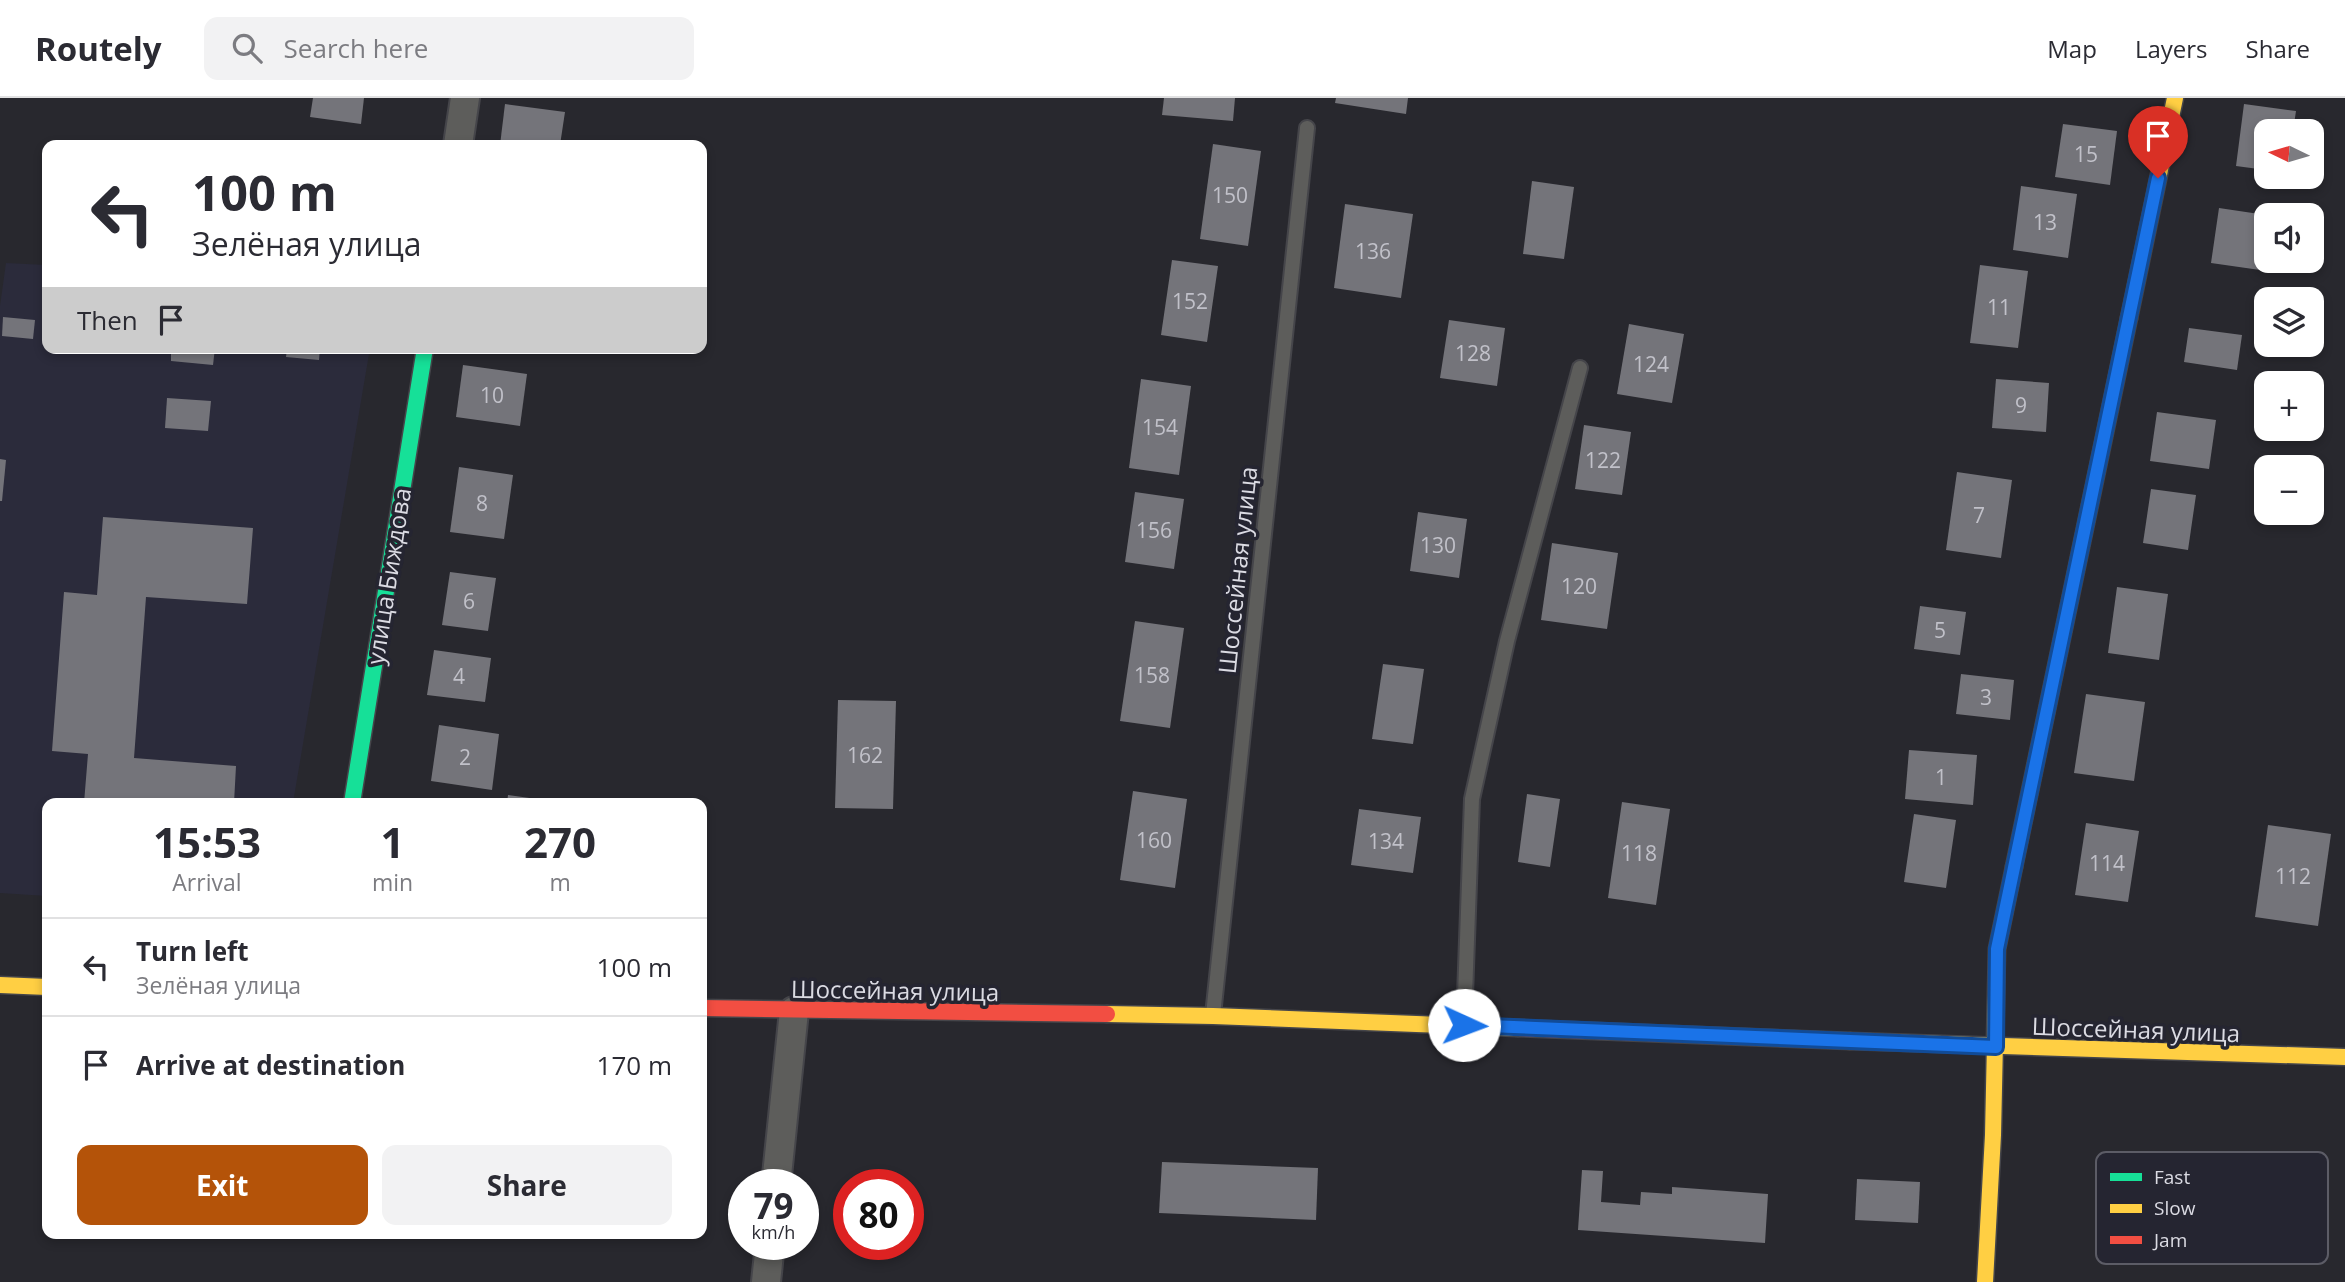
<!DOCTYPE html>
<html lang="en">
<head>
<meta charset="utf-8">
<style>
  :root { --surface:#fff; --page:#f2f2f3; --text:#2b2b33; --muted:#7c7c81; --line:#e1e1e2; --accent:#b45309 }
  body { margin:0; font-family:"Open Sans",sans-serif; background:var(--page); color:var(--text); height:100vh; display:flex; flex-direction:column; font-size:26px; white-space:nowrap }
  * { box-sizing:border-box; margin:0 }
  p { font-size:23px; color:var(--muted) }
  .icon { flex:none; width:38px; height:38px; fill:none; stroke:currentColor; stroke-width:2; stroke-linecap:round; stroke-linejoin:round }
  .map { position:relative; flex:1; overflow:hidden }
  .sheet { position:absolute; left:42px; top:700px; width:665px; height:441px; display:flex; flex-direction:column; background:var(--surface); border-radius:14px; box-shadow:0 4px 10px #0003 }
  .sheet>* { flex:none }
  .hud { position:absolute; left:42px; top:42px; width:665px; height:214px; border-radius:14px; box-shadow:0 4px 10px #0003; background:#fff; color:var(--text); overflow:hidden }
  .needle { width:46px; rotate:275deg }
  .buttons { position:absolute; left:2254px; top:21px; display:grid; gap:14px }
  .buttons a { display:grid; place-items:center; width:70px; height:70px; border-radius:14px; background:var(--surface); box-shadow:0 4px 10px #0003; font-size:35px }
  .speed { position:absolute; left:728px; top:1071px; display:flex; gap:14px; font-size:35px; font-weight:700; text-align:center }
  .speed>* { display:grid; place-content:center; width:91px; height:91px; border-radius:50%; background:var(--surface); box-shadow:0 4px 10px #0003; line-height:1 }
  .speed small { font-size:18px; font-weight:400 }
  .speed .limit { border:10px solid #d22; background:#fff; color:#111 }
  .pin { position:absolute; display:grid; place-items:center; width:60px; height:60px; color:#fff; margin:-72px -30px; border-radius:50% 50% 50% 0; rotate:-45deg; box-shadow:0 0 7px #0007 }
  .pin .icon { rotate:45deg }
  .me { position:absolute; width:77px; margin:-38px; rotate:92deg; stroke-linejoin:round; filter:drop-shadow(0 0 5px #0008) }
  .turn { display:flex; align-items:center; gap:24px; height:147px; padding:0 35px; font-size:32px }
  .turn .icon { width:91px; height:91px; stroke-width:2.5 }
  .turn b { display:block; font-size:49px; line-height:60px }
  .then { display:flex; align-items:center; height:66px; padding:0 35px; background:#0003; gap:14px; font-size:26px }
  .eta { display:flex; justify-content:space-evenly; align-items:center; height:119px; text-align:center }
  .eta b { font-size:42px; font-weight:700; line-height:49px }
  .button { display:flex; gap:14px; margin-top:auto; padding:14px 35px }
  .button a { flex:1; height:80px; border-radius:14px; background:var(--accent); color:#fff; font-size:28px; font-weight:700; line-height:80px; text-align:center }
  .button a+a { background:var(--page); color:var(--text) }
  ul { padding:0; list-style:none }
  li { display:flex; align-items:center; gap:21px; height:98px; padding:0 35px; border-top:2px solid var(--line) }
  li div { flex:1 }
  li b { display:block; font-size:26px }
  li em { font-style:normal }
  header { display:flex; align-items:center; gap:42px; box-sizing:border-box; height:98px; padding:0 35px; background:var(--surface); border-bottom:2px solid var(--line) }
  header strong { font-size:33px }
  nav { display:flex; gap:38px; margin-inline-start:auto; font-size:24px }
  .search { width:490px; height:63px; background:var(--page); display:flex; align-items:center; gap:18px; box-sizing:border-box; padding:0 24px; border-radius:14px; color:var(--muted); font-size:26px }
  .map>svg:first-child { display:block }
  .built { fill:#2b2b3b }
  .building { fill:#74747a }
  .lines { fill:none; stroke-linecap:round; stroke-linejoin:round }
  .lane-casing { stroke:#45454a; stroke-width:18 }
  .street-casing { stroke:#45454a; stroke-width:32 }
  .fast-casing { stroke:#45454a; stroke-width:19 }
  .slow-casing { stroke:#45454a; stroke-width:19 }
  .jam-casing { stroke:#45454a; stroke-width:19 }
  .lane { stroke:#5d5d5b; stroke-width:14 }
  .street { stroke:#5d5d5b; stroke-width:28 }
  .fast { stroke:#16e098; stroke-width:16 }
  .slow { stroke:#ffcf43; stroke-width:16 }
  .jam { stroke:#f24e42; stroke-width:16 }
  .route-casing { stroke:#114b97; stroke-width:18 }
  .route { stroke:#1a73e8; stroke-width:12 }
  .labels { text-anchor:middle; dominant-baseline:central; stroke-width:7; stroke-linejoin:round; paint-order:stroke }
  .number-label { font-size:21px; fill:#c1c1c9 }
  .street-label { font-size:24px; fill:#dbdbe3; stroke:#252531 }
  .key { fill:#252531; stroke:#5c5c66; stroke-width:2 }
  .key-label { font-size:19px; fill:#dbdbe3 }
</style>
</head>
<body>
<header>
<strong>Routely</strong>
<div class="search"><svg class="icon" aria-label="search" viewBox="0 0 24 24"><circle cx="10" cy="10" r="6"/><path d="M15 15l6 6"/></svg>Search here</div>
<nav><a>Map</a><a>Layers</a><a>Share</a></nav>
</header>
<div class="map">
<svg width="2345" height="1184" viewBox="0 0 2345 1184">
  <rect width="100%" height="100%" fill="#28282e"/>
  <polygon class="built" points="6,165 47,167 47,250 370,250 293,705 47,705 47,798 0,795 0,208"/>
  <g class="building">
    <polygon points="313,0 364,0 361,26 310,19"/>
    <polygon points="1164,0 1235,0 1233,23 1162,17"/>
    <polygon points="1336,0 1408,0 1406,16 1335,5"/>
    <polygon points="505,6 565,14 560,47 500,47"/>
    <polygon points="2244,6 2296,13 2293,33 2266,33 2266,72 2236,68"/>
    <polygon points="2063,26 2117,33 2110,87 2055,79"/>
    <polygon points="1213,46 1261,53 1248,148 1200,141"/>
    <polygon points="1532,83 1574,89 1564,161 1523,156"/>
    <polygon points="2021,88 2077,96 2068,160 2013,152"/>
    <polygon points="1345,106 1413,116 1401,200 1334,190"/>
    <polygon points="2219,110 2266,117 2267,173 2211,165"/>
    <polygon points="1172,162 1218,168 1207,244 1161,237"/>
    <polygon points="1980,167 2028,173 2018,250 1970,245"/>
    <polygon points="3,219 35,222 33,241 2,238"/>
    <polygon points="1449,222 1505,230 1497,288 1440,280"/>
    <polygon points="1629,226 1684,236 1672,305 1617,296"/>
    <polygon points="2189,230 2242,237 2237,272 2184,264"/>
    <polygon points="171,250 215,250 213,267 171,263"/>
    <polygon points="287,250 320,250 319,262 286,259"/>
    <polygon points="463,267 527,276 520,328 456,319"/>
    <polygon points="1141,281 1191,288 1179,377 1129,370"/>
    <polygon points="1996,281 2049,285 2046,334 1992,330"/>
    <polygon points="167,300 211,303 208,333 165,330"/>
    <polygon points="2157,314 2216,322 2209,371 2150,363"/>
    <polygon points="1584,327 1631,334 1622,397 1575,391"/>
    <polygon points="0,361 6,362 2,403 0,403"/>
    <polygon points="459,369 513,377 504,441 450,434"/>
    <polygon points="1957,374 2012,382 2001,460 1946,452"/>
    <polygon points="2151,391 2196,397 2188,452 2143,445"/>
    <polygon points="1135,394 1184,401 1174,471 1125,464"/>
    <polygon points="1418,414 1467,421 1459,480 1410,473"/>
    <polygon points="103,419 253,430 247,506 146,499 134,660 236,668 234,705 84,705 88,656 52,653 64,494 97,497"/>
    <polygon points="1552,445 1618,455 1607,531 1541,522"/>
    <polygon points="450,474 496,480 488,533 442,527"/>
    <polygon points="2117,489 2168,496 2159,562 2108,555"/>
    <polygon points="1920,508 1966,514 1960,557 1914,551"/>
    <polygon points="1135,523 1184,530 1170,630 1120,623"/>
    <polygon points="434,552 491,560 485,604 427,597"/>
    <polygon points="1383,566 1424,571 1413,646 1372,641"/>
    <polygon points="1961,576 2014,582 2010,622 1956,616"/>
    <polygon points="2086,596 2145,604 2134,683 2074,675"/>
    <polygon points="838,602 896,603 893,711 835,710"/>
    <polygon points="439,627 499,636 492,692 431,683"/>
    <polygon points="1909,652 1977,657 1973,707 1905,701"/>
    <polygon points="1133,693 1187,701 1175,790 1120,782"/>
    <polygon points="1527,696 1560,701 1550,769 1518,764"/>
    <polygon points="508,697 551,703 550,705 507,705"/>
    <polygon points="585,700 612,704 612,705 584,705"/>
    <polygon points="1622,704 1670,711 1656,807 1608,800"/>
    <polygon points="1359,711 1421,719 1413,775 1351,767"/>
    <polygon points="1914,716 1956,722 1946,790 1904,784"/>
    <polygon points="2086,725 2139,733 2128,804 2075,797"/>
    <polygon points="2268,727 2331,736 2318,828 2255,819"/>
    <polygon points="1162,1064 1318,1070 1316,1122 1159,1115"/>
    <polygon points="1582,1072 1603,1073 1601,1104 1640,1107 1641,1094 1672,1096 1672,1089 1768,1096 1765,1145 1578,1132"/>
    <polygon points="1857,1081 1920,1084 1918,1125 1855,1122"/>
  </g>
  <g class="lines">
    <defs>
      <g id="lane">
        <polyline points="1213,917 1307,30"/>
        <polyline points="1464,926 1472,701 1507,543 1580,270"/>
      </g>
      <g id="street">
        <polyline points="458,47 465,0"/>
        <polyline points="776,1087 794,913"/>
        <polyline points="766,1184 770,1146"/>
      </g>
      <g id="fast">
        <polyline points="352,705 425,250"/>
        <polyline points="2014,769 2129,220"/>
      </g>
      <g id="slow">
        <polyline points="2129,220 2175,0"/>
        <polyline points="0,887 47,889"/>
        <polyline points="1107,916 1213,918 1518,930"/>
        <polyline points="1850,943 2345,959"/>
        <polyline points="1985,1184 1993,1037 1997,851 2014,769"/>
      </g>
      <g id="jam">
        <polyline points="702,910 1107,916"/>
        <polyline points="1518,930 1850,943"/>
      </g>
    </defs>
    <use href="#lane" class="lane-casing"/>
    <use href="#street" class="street-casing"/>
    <use href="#fast" class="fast-casing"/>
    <use href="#slow" class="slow-casing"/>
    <use href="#jam" class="jam-casing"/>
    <use href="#lane" class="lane"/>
    <use href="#street" class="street"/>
    <use href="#fast" class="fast"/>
    <use href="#slow" class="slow"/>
    <use href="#jam" class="jam"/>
  </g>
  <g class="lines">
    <defs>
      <polyline id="route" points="1464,927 1996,949 1997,851 2158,80"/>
    </defs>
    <use href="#route" class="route-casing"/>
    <use href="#route" class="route"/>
  </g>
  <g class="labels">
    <g class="number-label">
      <text x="2086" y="56">15</text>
      <text x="1230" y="97">150</text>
      <text x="2045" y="124">13</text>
      <text x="1373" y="153">136</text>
      <text x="1190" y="203">152</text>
      <text x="1999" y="209">11</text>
      <text x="1473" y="255">128</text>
      <text x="1651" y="266">124</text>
      <text x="492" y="297">10</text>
      <text x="2021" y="307">9</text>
      <text x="1160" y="329">154</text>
      <text x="1603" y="362">122</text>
      <text x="482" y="405">8</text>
      <text x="1979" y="417">7</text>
      <text x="1154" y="432">156</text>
      <text x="1438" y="447">130</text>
      <text x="1579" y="488">120</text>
      <text x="469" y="503">6</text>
      <text x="1940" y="532">5</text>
      <text x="1152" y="577">158</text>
      <text x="459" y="578">4</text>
      <text x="1986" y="599">3</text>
      <text x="865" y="657">162</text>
      <text x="465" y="659">2</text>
      <text x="1941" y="679">1</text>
      <text x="1154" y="742">160</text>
      <text x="1386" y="743">134</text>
      <text x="1639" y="755">118</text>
      <text x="2107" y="765">114</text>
      <text x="2293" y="778">112</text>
    </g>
    <g class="street-label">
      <text transform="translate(1237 472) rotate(-84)">Шоссейная улица</text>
      <text transform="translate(388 478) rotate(-81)">улица Биждова</text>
      <text transform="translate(895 892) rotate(1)">Шоссейная улица</text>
      <text transform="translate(2136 931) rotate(2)">Шоссейная улица</text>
    </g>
  </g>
  <rect x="2096" y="1054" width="232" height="112" rx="10" class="key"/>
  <rect x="2110" y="1075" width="32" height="8" fill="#16e098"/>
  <rect x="2110" y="1106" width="32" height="9" fill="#ffcf43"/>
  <rect x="2110" y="1138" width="32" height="8" fill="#f24e42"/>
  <g class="key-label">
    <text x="2154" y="1086">Fast</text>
    <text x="2154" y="1117">Slow</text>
    <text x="2154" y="1149">Jam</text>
  </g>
</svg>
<div class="buttons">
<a><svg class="needle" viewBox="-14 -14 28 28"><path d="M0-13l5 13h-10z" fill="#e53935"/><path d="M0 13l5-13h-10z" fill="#7c7c81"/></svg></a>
<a><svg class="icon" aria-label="sound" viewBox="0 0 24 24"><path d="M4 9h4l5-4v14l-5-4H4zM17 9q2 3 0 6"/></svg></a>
<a><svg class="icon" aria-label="layers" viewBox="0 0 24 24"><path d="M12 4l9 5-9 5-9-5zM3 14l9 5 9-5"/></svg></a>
<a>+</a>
<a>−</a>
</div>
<div class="speed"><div>79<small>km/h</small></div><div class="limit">80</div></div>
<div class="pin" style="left:2158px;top:80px;background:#d93025"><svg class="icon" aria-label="arrive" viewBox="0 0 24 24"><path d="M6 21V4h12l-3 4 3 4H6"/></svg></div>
<svg class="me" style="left:1464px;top:927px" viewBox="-20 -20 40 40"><circle r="19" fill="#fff"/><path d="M0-13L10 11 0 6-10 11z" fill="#1a73e8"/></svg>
<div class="hud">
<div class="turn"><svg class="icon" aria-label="left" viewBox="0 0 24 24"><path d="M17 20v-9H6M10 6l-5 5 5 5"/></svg><div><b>100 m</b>Зелёная улица</div></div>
<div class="then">Then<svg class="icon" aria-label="arrive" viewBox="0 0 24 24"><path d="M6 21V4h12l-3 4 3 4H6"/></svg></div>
</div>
<section class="sheet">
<div class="eta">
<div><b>15:53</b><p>Arrival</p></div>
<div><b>1</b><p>min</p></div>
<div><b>270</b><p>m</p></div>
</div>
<ul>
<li><svg class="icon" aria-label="left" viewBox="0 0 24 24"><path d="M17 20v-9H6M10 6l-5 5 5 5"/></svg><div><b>Turn left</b><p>Зелёная улица</p></div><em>100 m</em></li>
<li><svg class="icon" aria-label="arrive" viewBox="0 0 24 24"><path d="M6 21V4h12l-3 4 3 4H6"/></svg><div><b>Arrive at destination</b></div><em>170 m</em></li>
</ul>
<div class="button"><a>Exit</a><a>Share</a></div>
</section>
</div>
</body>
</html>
